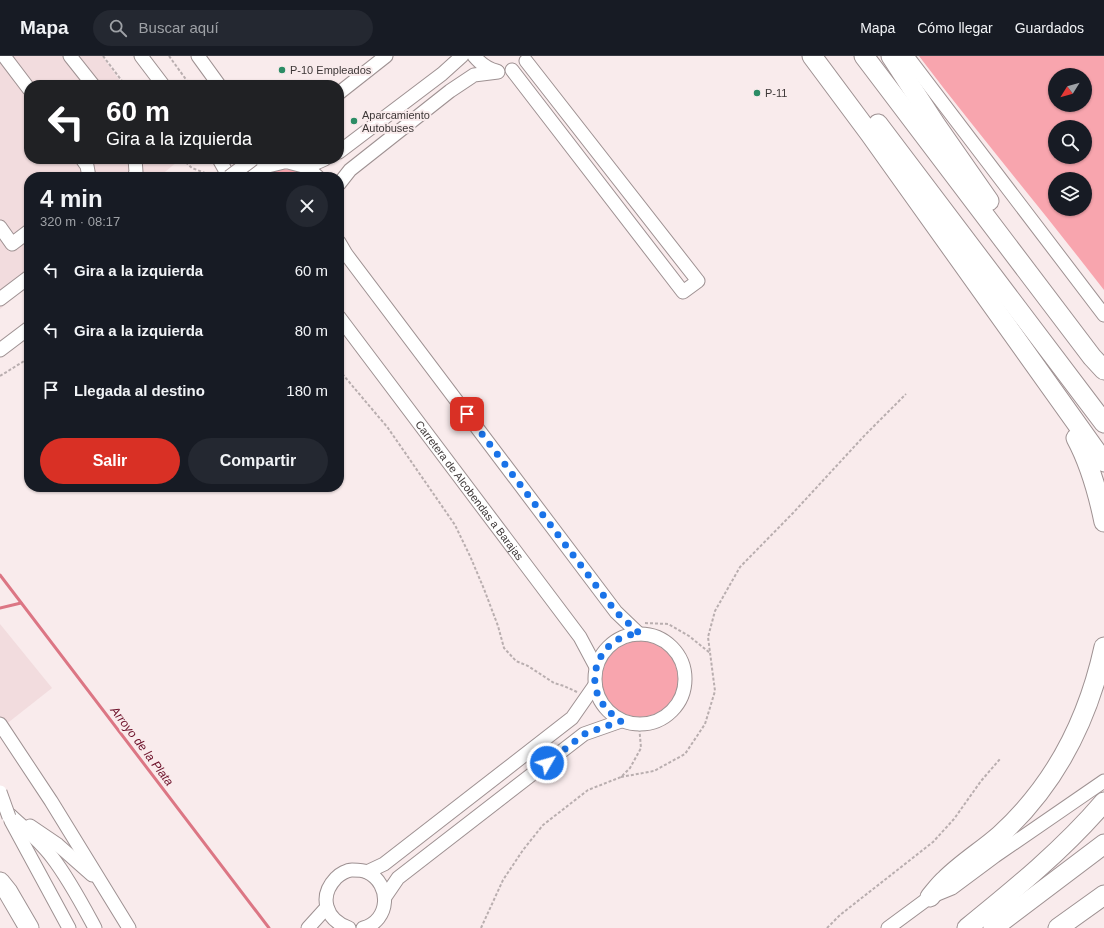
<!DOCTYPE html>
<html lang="es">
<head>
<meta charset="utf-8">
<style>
  :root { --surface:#171b24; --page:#242831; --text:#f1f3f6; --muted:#9ea1a6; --line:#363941; --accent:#d93025 }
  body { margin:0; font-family:Helvetica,sans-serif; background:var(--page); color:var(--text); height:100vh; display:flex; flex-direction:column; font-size:15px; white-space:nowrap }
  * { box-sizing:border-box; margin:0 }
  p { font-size:13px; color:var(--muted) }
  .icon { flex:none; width:22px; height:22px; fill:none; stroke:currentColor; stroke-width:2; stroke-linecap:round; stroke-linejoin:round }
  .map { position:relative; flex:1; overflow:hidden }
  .drawer { position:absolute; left:24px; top:116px; width:320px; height:320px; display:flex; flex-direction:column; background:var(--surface); border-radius:16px; box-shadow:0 1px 3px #0004 }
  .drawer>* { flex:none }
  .guide { position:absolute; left:24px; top:24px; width:320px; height:84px; border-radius:16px; box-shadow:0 1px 3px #0004; background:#202124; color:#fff; overflow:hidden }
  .needle { width:26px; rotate:233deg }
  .fabs { position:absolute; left:1048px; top:12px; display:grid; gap:8px }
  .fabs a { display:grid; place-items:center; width:44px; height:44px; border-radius:50%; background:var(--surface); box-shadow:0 1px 3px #0004; font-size:20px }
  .pin { position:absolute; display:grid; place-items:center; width:34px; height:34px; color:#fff; margin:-17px; border-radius:8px; box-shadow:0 2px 6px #0006 }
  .me { position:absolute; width:44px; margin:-22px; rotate:52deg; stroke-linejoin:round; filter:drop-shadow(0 0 3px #0008) }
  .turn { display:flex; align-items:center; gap:14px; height:84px; padding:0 16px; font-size:18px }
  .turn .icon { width:52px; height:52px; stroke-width:2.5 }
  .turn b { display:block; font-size:28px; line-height:34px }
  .round { display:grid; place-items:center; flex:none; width:42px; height:42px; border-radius:21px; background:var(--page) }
  .summary { display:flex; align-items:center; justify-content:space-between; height:68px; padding:0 16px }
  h1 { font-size:24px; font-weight:800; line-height:30px }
  .primary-button { display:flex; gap:8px; margin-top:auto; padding:8px 16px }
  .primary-button a { flex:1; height:46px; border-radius:24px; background:var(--accent); color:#fff; font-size:16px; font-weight:800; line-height:46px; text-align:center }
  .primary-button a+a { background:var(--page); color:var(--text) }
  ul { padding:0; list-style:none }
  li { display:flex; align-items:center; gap:12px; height:60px; padding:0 16px }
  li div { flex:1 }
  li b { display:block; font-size:15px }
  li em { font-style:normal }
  header { display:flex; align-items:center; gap:24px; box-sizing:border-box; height:56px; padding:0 20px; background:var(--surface); border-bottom:1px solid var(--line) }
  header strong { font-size:19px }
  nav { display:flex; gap:22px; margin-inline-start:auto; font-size:14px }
  .search { width:280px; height:36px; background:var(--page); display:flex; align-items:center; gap:10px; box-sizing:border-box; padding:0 14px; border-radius:22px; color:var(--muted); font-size:15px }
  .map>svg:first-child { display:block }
  .built { fill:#f2dcde }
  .green { fill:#f8a5ae; fill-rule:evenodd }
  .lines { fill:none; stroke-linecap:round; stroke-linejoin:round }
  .stream { stroke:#dc7684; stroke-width:3 }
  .minor-casing { stroke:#9e9192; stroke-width:15 }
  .highway-casing { stroke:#9e9192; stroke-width:21 }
  .path { stroke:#b9aeaf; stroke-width:2; stroke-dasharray:3 2; stroke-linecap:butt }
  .minor { stroke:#fff; stroke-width:13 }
  .highway { stroke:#fff; stroke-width:19 }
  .minor-bridge-casing { stroke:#9e9192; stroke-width:15; stroke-linecap:butt }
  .minor-bridge { stroke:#fff; stroke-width:13 }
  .route { stroke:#1a73e8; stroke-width:7; stroke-dasharray:0 12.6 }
  .poi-dot { fill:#2c8c65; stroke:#f9ebec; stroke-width:1.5 }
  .labels { text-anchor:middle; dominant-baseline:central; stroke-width:4; stroke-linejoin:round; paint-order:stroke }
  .poi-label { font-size:11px; fill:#3d3737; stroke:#f9ebec; text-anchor:start }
  .street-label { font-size:11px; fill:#3d3737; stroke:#f9ebec }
  .water-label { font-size:12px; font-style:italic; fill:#6b0e27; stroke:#f9ebec }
</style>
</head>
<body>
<header>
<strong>Mapa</strong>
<div class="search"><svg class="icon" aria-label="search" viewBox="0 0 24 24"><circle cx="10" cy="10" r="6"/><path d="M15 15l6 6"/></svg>Buscar aquí</div>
<nav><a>Mapa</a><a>Cómo llegar</a><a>Guardados</a></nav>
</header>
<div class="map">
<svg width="1104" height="872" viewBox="0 0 1104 872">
  <rect width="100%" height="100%" fill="#f9ebec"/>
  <g class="built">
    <polygon points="0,0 102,0 123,29 29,29 29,103 177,103 178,105 159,121 29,121 29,229 0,253"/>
    <polygon points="0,568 52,632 0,673"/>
  </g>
  <g class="green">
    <path d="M919,0h185v234c-61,-79 -125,-155 -185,-234zM1055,19h30v30h-30zM1055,71h30v30h-30zM1055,123h30v30h-30z"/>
    <polygon points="281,113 293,114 306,121 260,121 269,116"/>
    <circle cx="640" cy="623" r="38"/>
  </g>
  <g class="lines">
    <g class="stream">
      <polyline points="0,519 269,872"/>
      <polyline points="0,552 21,547"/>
    </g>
    <defs>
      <g id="minor">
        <polyline points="4,0 29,33"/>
        <polyline points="70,0 93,29"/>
        <polyline points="141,0 163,29"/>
        <polyline points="198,0 219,29"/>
        <path d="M474,0c7,8 13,13 23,15"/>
        <polyline points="907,0 1104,259"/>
        <polyline points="512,14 683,236 698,225 526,5"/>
        <polyline points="339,37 386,0"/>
        <polyline points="339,96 442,18 462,0"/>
        <polyline points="82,103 87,110 89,121"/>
        <polyline points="219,103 229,121"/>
        <polyline points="307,111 325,103"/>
        <polyline points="134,121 136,116 135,103"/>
        <polyline points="252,121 264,111 284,106 288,106 307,111 318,121"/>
        <polyline points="339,128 350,114 450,35 474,19 498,16"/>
        <polyline points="0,171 12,188 29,175"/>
        <polyline points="339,186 346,198 616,556 639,578"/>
        <polyline points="0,243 29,221"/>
        <path id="s1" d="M339,261l241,320 16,30"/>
        <polyline points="0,294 29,272"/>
        <circle cx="640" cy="623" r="45"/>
        <polyline points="0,668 51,745 129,872"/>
        <path d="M10,759c15,14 30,26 42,42 17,22 30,47 43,71"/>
        <polyline points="11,765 69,872"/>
        <polyline points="30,770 58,789 92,819"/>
        <polyline points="367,816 384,808 572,662 595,629"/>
        <polyline points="385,841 398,822 584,678 621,665"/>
        <polyline points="308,872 327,851"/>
        <path d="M349,872c-23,-8 -31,-31 -13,-50 4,-4 11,-8 16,-8 4,0 11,0 15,2 25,12 23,49 -4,56"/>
        <polyline points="888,872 930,841 952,832 995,800 1104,725"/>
      </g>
      <g id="highway">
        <polyline points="812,0 870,78 1104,406"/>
        <polyline points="864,0 1092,301 1104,314"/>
        <polyline points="891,0 936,69 989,145"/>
        <polyline points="878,68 1104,367"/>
        <path d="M1076,382c14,26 22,55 28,84"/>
        <polyline points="0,826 8,836 29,872"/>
        <path d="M930,841c5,-6 10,-13 16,-18 16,-16 37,-29 54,-44 56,-51 88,-115 104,-188"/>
        <path d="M967,872c48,-39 97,-79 137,-126"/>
        <polyline points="993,872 1104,788"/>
        <polyline points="1058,872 1104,839"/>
      </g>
    </defs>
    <use href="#minor" class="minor-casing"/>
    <use href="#highway" class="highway-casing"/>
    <g class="path">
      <polyline points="103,0 125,29"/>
      <polyline points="169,0 190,29"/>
      <polyline points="182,103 192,112 213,120 216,119"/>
      <polyline points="339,314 388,372 455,469 470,500 484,533 498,570 504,592 516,605 528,610 554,627 564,630 577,636"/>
      <polyline points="0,320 29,302"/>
      <polyline points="645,567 668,568 689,580 710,597"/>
      <polyline points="621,721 654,715 685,698 705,668 715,635 708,581 715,555 740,511 793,457 865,379 906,338"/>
      <polyline points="481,872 503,824 523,794 543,769 588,734 621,721 630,712 641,692 639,669"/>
      <polyline points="827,872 840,859 933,786 954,763 981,725 1000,703"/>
    </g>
    <use href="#minor" class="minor"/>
    <use href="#highway" class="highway"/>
    <defs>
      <g id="minor-bridge">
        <polyline points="229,121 253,103"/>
        <polyline points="0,736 9,761"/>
      </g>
    </defs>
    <use href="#minor-bridge" class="minor-bridge-casing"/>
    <use href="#minor-bridge" class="minor-bridge"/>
  </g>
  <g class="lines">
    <path class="route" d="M467,358l149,198 24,22c-7,0 -13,1 -19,4 -23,10 -34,41 -20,63 5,9 12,14 20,20l-37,13 -37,29"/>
  </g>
  <g class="poi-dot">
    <circle cx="282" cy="14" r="4"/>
    <circle cx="757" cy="37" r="4"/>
    <circle cx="354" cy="65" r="4"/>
  </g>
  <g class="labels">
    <g class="poi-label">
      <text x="290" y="14">P-10 Empleados</text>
      <text x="765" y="37">P-11</text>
      <text x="362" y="59">Aparcamiento<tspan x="362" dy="13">Autobuses</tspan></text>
    </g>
    <g class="street-label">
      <text stroke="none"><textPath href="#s1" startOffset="217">Carretera de Alcobendas a Barajas</textPath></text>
    </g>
    <g class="water-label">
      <text transform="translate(142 690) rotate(53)">Arroyo de la Plata</text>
    </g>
  </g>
</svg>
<div class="fabs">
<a><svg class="needle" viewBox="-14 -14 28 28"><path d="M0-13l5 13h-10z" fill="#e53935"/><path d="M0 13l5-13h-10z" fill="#9ea1a6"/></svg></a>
<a><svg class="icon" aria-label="search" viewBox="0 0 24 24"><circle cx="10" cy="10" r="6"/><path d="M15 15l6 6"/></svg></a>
<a><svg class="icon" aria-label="layers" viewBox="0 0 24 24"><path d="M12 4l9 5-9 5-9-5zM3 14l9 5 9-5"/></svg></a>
</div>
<div class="pin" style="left:467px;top:358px;background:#d93025"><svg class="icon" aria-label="arrive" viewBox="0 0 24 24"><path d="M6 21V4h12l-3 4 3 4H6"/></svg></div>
<svg class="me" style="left:547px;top:707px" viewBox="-20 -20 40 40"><circle r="17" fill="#1a73e8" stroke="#fff" stroke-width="3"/><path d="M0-11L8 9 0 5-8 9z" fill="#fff"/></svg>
<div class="guide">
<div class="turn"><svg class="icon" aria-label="left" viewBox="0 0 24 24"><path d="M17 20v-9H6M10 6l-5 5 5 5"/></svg><div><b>60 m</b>Gira a la izquierda</div></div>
</div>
<section class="drawer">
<div class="summary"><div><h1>4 min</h1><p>320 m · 08:17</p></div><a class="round"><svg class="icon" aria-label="close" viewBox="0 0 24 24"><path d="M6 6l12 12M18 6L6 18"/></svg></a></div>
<ul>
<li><svg class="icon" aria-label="left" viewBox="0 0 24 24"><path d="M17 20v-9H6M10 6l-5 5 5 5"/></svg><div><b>Gira a la izquierda</b></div><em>60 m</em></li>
<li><svg class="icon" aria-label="left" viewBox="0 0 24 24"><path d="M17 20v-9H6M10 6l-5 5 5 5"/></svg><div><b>Gira a la izquierda</b></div><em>80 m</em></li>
<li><svg class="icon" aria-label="arrive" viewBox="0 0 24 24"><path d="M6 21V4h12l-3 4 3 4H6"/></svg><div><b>Llegada al destino</b></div><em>180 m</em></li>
</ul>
<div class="primary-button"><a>Salir</a><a>Compartir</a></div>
</section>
</div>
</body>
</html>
